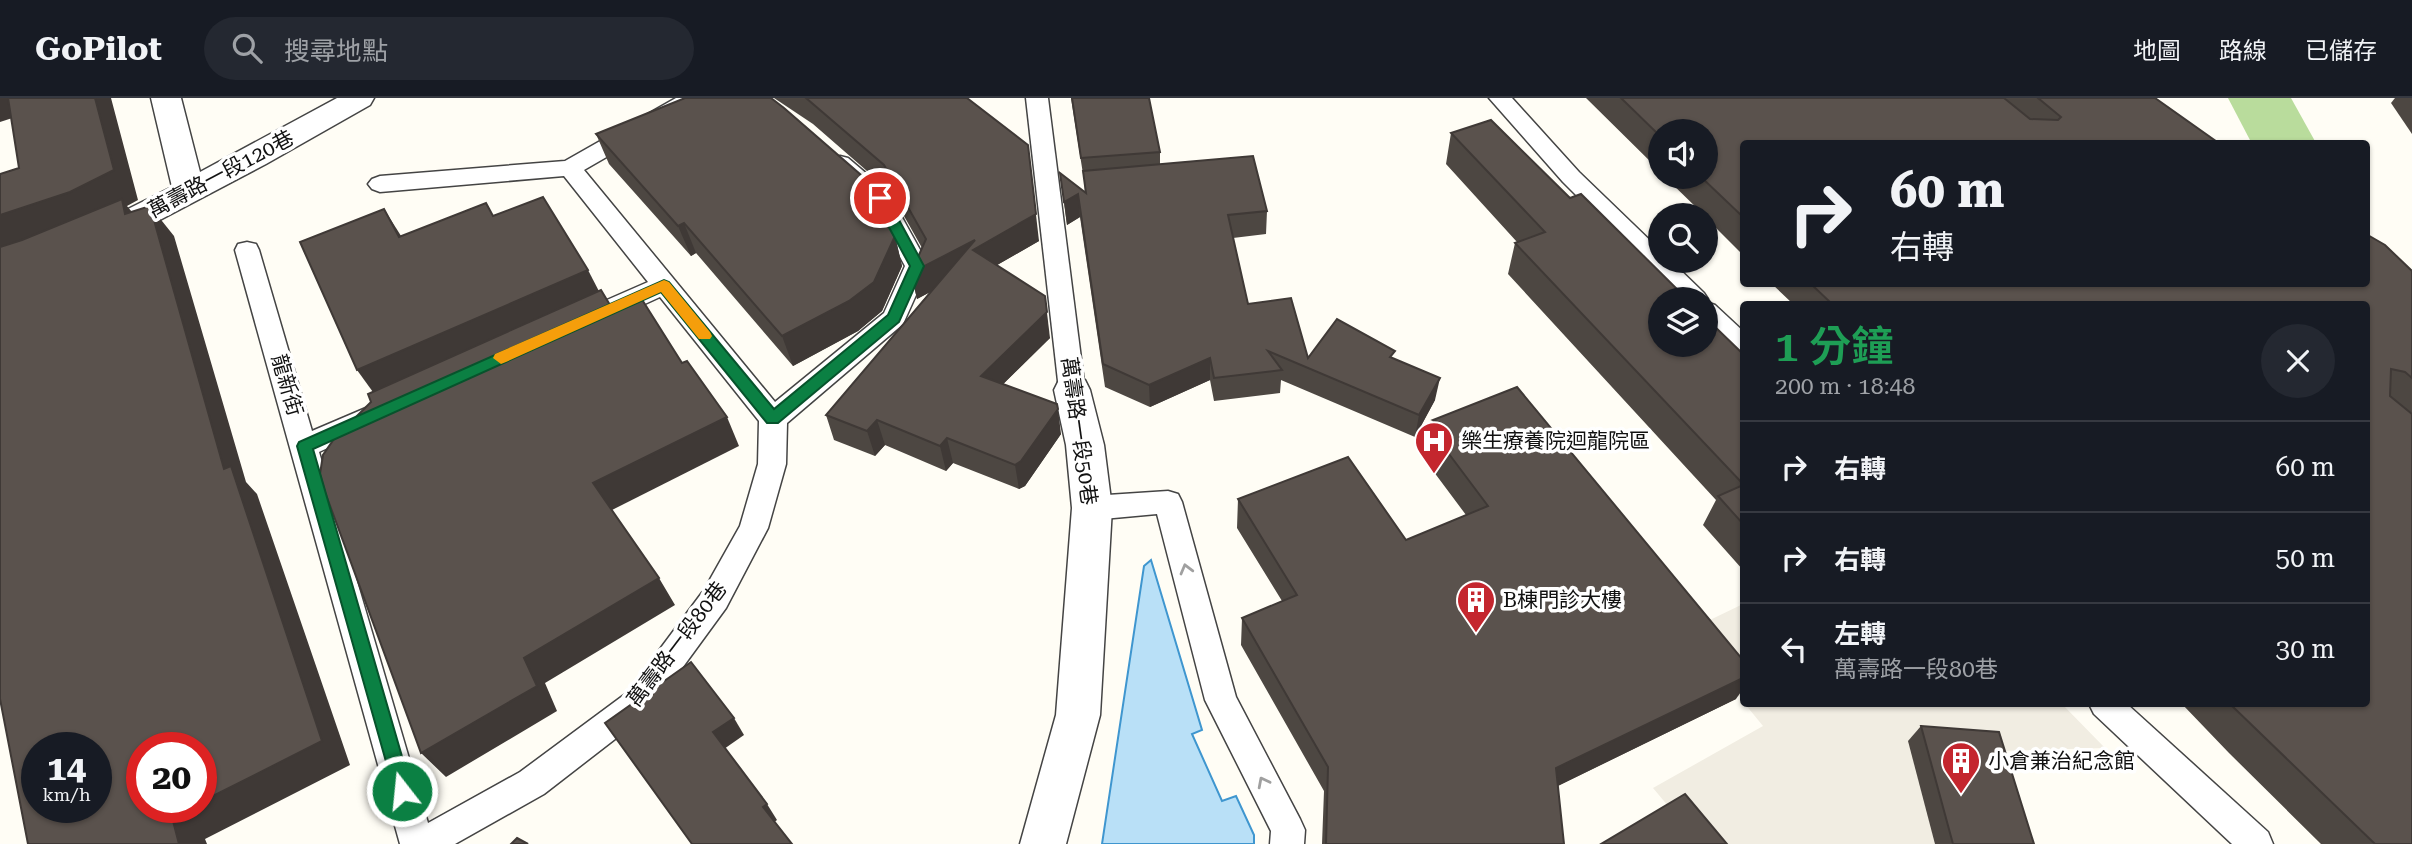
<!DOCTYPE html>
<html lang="zh-TW">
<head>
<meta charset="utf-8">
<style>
  :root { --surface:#171b24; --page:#242831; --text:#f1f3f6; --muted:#9ea1a6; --line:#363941 }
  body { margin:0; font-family:"Roboto Serif","Noto Sans TC",serif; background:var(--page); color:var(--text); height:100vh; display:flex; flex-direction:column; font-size:26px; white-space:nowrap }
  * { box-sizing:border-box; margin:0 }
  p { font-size:23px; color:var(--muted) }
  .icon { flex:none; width:38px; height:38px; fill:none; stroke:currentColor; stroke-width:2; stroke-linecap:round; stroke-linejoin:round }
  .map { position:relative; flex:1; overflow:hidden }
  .panel { position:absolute; left:1740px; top:203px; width:630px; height:406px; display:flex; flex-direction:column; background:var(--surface); border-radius:7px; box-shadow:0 2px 5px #0004 }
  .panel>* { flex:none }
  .hud { position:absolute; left:1740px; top:42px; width:630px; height:147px; border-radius:7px; box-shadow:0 2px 5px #0004; background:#171b24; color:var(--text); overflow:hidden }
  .fabs { position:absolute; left:1648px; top:21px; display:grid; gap:14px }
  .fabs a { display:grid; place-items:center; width:70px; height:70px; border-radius:50%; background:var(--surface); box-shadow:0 2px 5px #0004; font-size:35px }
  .speed { position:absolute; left:21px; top:634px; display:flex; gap:14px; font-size:35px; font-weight:700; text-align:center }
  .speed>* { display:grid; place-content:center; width:91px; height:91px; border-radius:50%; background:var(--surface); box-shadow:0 2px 5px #0004; line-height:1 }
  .speed small { font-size:18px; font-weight:400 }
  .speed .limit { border:10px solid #d22; background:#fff; color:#111 }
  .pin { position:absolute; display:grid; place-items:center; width:60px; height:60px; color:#fff; margin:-30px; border:4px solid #fff; border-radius:50%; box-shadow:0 2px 7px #0007 }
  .me { position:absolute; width:77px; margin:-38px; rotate:344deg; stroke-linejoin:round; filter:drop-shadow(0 0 5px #0008) }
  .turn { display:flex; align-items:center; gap:24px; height:147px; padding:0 35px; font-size:32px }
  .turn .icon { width:91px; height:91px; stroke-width:2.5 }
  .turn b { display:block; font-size:49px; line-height:60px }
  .round { display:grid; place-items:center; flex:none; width:74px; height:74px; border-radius:37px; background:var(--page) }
  .summary { display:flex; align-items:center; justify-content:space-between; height:119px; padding:0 35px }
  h1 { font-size:42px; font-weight:600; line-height:52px; color:#1e9e55 }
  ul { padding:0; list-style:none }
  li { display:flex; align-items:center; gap:21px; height:91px; padding:0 35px; border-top:2px solid var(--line) }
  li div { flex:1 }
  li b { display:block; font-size:26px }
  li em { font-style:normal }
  header { display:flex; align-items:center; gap:42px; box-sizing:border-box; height:98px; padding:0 35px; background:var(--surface); border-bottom:2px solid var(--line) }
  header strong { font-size:33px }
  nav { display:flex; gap:38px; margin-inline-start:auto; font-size:24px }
  .search { width:490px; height:63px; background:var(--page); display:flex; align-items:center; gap:18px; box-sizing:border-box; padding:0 24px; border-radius:38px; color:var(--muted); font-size:26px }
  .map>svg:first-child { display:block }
  .forest { fill:#b9dc9c }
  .plaza { fill:#f1ede2 }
  .water { fill:#b9e0f7; stroke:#3f96cf; stroke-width:2 }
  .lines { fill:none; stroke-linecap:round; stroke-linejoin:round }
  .service-casing { stroke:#444; stroke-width:3 }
  .minor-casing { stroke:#444; stroke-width:3 }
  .service { fill:#fff; fill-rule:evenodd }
  .minor { fill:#fff; fill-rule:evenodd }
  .wall { fill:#4d4742 }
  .shaded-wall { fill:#3f3936 }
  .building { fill:#5a524d; stroke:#3f3936; stroke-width:2; fill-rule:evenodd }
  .oneway { stroke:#a0a0a0 }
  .route { fill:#0b8043; stroke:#07532c; stroke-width:2 }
  .slow { fill:#f59e0b }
  .labels { text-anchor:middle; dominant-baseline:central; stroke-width:7; stroke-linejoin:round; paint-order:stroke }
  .street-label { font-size:21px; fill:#111; stroke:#fff }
  .poi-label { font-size:21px; fill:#111; stroke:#fff; text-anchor:start }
</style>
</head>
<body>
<header>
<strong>GoPilot</strong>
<div class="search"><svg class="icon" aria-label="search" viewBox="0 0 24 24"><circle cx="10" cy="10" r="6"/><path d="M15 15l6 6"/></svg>搜尋地點</div>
<nav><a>地圖</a><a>路線</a><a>已儲存</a></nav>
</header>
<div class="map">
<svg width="2412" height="746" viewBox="0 0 2412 746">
  <rect width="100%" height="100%" fill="#fffdf5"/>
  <polygon class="forest" points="2228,0 2291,0 2316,45 2251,44"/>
  <g class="plaza">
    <polygon points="1743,506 1743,603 1685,534"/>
    <polygon points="1745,606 2062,606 2105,650 2000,653 2026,746 1700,746 1653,690 1763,628"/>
  </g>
  <polygon class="water" points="1151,462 1202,632 1192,636 1222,703 1236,698 1254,737 1254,746 1102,746 1144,468"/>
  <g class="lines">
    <defs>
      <g id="service">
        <polygon points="676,0 703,0 700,5 584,72 775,304 884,215 905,168 871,105 832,70 829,65 832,60 840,58 848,60 888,94 929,168 903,226 787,325 786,366 768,430 726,510 650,614 544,696 455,746 400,746 235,152 238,146 247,144 256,146 259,152 312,333 380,304 390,307 394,314 390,321 319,354 428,725 520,674 628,594 704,492 740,428 758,366 759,323 660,199 586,233 577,235 568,233 564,226 568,219 648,184 564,78 380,94 372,91 368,86 372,81 380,78 565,63"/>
        <polygon points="1026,0 1048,0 1085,292 1081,299 1072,302 1063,299 1059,292"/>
        <polygon points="1489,0 1512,0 1579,74 1661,153 1661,163 1671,163 1704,195 1708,201 1706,203 1680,201 1563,84"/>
        <polygon points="1706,204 1715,207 1743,233 1743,258 1734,256 1706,229"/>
        <polygon points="1168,393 1178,396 1182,404 1236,599 1300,721 1305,732 1304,746 1270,746 1271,733 1205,602 1157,416 1092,422 1082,418 1078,410 1082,402 1092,398"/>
        <polygon points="2089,606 2127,606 2268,734 2273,746 2232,746 2094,616"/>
      </g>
      <g id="minor">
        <polygon points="151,0 181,0 200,74 337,0 374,0 370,7 266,66 120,143 108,146 96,143 91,135 96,127 172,89"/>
        <polygon points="1072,278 1085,282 1090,292 1104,347 1112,410 1100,617 1066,746 1020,746 1056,617 1072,410 1066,347 1054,292 1059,282"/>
      </g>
    </defs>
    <use href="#service" class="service-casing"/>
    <use href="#minor" class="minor-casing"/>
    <use href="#service" class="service"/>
    <use href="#minor" class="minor"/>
  </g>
  <g class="wall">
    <polygon points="774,0 967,0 1039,143 997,167 1050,240 1003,286 1061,336 1025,388 1019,391 953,365 946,373 885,347 875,358 834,342 826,317 930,194 917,201 911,175 922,150 890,93 813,26"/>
    <polygon points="1071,0 1149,0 1160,54 1160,67 1267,113 1266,136 1233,140 1248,206 1308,260 1394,261 1435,302 1415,339 1281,282 1280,295 1214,303 1210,282 1150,309 1105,289 1080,119 1067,127 1060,75 1085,94 1084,76 1083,76"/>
    <polygon points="1586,0 2155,0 2220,46 1743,46 1743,157 1706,120 1706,117 1704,117 1665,79 1706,79 1661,33 1661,74"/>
    <polygon points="2395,0 2412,0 2412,36 2391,5"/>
    <polygon points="1451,35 1570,100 1743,256 1743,472 1703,427 1716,402 1508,176 1515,145 1517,144 1446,66"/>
    <polygon points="596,36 895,138 902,168 882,213 858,233 793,268 696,155 691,158 609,66"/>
    <polygon points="2412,173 2412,746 2321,746 2229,655 2182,606 2366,606 2366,206 1793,206 1772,186 2366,186"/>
    <polygon points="1517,289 1736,601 1558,688 1564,746 1322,746 1324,693 1241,547 1242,520 1282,503 1237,430 1238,401 1406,442 1466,417 1422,358 1428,328 1432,327 1433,322"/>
    <polygon points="1921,628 2034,746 1935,746 1908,643"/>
  </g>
  <g class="shaded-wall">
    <polygon points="0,0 19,0 31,14 0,24"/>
    <polygon points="95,0 111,0 138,102 127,108 146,131 0,157 0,117"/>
    <polygon points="1028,47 1039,143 978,178 976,170 917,201 911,175 975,142"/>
    <polygon points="1078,96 1080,119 1067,127 1064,104"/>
    <polygon points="150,108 174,138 246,384 257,396 350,667 205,741 207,746 179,746 172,719 191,709 201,709 224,371"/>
    <polygon points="384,111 403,141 399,139"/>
    <polygon points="684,125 696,155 691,158 678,128"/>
    <polygon points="895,138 902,168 882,213 858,233 793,268 782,238"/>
    <polygon points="588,172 603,201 378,301 357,272"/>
    <polygon points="1045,198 1050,240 986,303 981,278"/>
    <polygon points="1210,260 1210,282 1150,309 1149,287"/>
    <polygon points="1440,280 1435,302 1415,339 1419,317"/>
    <polygon points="1058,311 1061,336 1025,388 1019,391 1015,367"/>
    <polygon points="727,319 739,348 610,413 593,385"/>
    <polygon points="877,322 885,347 875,358 867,333"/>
    <polygon points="947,340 953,365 946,373 940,348"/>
    <polygon points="659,480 675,507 545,585 557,613 446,679 421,655 524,560"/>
    <polygon points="1743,580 1743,591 1736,601 1545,694 1556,670"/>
    <polygon points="734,620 744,637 724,651 713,634"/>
    <polygon points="767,706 777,722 773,725 763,709"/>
  </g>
  <g class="building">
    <polygon points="8,0 95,0 114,72 70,94 0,117 0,76 19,70"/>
    <polygon points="685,0 771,0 784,10 861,77 895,138 874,184 849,203 782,238 684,125 678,128 596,36"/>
    <polygon points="806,0 967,0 1028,47 1036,116 973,152 1045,198 1047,214 981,278 1057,306 1058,311 1021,363 1015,367 947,340 940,348 877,322 867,333 826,317 975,142 911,175 926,141 884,67"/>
    <polygon points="1072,0 1149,0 1160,54 1081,60"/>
    <polygon points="1621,0 2004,0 2030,21 2058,22 2061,19 2038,0 2155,0 2220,46 1743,46 1743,119 1701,79 1706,79 1706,33 1661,33 1661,39"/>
    <polygon points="1491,22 1570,100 1581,96 1687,201 1661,201 1661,247 1706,247 1706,220 1743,256 1743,386 1515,145 1545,134 1451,35"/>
    <polygon points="1253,58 1267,113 1228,117 1248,206 1291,200 1308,260 1337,221 1395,253 1390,259 1440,280 1419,317 1268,253 1282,272 1214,280 1210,260 1149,287 1103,266 1078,96 1064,104 1060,75 1086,95 1083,73"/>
    <polygon points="543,99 588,172 357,272 300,144 384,111 399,139 486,105 493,118"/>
    <path d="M122,101l3,15 25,-8 74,263 7,-3 91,275 -121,61v-55h-59v60h49l-19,10 7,27h-151l-28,-145v-452l22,-7zM37,649h59v60h-59z"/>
    <polygon points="2366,136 2385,147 2412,173 2412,280 2405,274 2391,271 2390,298 2412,316 2412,746 2375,746 2230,606 2366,606 2366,206 1832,206 1811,186 2366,186"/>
    <polygon points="601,192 613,212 641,200 682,265 687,263 727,319 593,385 659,480 524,560 537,588 421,655 325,394 320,376 323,357 334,341 371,304 368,296"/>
    <polygon points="1517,289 1743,562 1743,580 1556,670 1564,746 1326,746 1328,669 1242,520 1297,497 1238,401 1348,359 1406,442 1488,408 1428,328 1438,324 1433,322"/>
    <polygon points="1743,387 1743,426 1718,398"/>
    <polygon points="691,564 734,620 713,634 767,706 763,709 792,746 692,746 605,625"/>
    <polygon points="1921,628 1999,634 2034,746 1953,746"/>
    <polygon points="1685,696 1727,746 1601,746"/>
    <polygon points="517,740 528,746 511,746"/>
  </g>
  <defs><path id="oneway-chevron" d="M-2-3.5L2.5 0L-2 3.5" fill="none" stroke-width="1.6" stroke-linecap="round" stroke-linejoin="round" transform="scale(1.75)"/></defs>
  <g class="oneway">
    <use href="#oneway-chevron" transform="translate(1186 471) rotate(-105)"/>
    <use href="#oneway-chevron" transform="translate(1263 684) rotate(-117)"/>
  </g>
  <polygon class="route" points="880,95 887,100 924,168 899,224 778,325 767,325 661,194 313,351 412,693 409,699 402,702 396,699 297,348 299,344 664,182 669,184 774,311 888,217 910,168 873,100"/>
  <polygon class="slow" points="664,182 669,184 710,234 712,238 710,241 699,241 661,194 506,264 501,266 493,260 495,256"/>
  <defs>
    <symbol id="hospital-pin" viewBox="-11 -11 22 30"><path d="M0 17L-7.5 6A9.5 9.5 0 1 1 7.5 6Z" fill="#c4262e" stroke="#fff"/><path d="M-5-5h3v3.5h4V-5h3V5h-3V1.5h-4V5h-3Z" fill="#fff"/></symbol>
    <symbol id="building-pin" viewBox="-11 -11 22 30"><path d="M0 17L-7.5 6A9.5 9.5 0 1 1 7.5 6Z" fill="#c4262e" stroke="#fff"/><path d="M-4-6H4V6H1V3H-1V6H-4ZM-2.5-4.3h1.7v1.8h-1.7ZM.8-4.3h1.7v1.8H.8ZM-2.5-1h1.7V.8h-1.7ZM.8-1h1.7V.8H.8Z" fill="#fff"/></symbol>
  </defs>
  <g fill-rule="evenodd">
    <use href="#hospital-pin" x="1412" y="321" width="44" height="60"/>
    <use href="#building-pin" x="1454" y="480" width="44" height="60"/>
    <use href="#building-pin" x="1939" y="641" width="44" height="60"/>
  </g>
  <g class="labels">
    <g class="street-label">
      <text transform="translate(221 76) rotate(-28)">萬壽路一段120巷</text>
      <text transform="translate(287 287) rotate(74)">龍新街</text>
      <text transform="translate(1079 333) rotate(82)">萬壽路一段50巷</text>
      <text transform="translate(677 546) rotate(-53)">萬壽路一段80巷</text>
    </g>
    <g class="poi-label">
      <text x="1461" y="343">樂生療養院迴龍院區</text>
      <text x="1503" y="502">B棟門診大樓</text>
      <text x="1988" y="663">小倉兼治紀念館</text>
    </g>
  </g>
</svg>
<div class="fabs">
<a><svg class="icon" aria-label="sound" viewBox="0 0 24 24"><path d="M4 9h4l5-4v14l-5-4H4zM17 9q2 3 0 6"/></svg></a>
<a><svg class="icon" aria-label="search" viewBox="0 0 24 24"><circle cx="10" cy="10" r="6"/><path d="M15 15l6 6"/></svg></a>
<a><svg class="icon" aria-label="layers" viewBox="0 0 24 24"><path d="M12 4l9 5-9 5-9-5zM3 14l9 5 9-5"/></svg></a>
</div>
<div class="speed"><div>14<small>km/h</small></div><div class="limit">20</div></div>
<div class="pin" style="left:880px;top:100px;background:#d93025"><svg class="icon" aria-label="arrive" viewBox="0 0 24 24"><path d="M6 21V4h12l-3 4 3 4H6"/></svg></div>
<svg class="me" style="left:402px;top:693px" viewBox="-20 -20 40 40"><circle r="17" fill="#0b8043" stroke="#fff" stroke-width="3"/><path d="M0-11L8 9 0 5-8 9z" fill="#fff"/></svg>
<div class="hud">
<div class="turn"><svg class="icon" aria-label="right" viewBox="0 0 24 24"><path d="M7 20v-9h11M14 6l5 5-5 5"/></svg><div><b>60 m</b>右轉</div></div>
</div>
<section class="panel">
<div class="summary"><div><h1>1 分鐘</h1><p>200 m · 18:48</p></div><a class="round"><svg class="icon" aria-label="close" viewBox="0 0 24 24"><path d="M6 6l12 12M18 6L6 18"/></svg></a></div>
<ul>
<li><svg class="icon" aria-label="right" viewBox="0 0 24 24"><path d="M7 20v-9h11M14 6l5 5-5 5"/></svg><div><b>右轉</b></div><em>60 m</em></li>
<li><svg class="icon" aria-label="right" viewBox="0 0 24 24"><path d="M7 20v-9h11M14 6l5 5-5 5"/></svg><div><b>右轉</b></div><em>50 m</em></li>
<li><svg class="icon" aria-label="left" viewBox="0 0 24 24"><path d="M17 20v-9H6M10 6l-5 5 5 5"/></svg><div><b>左轉</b><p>萬壽路一段80巷</p></div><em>30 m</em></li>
</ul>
</section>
</div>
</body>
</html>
